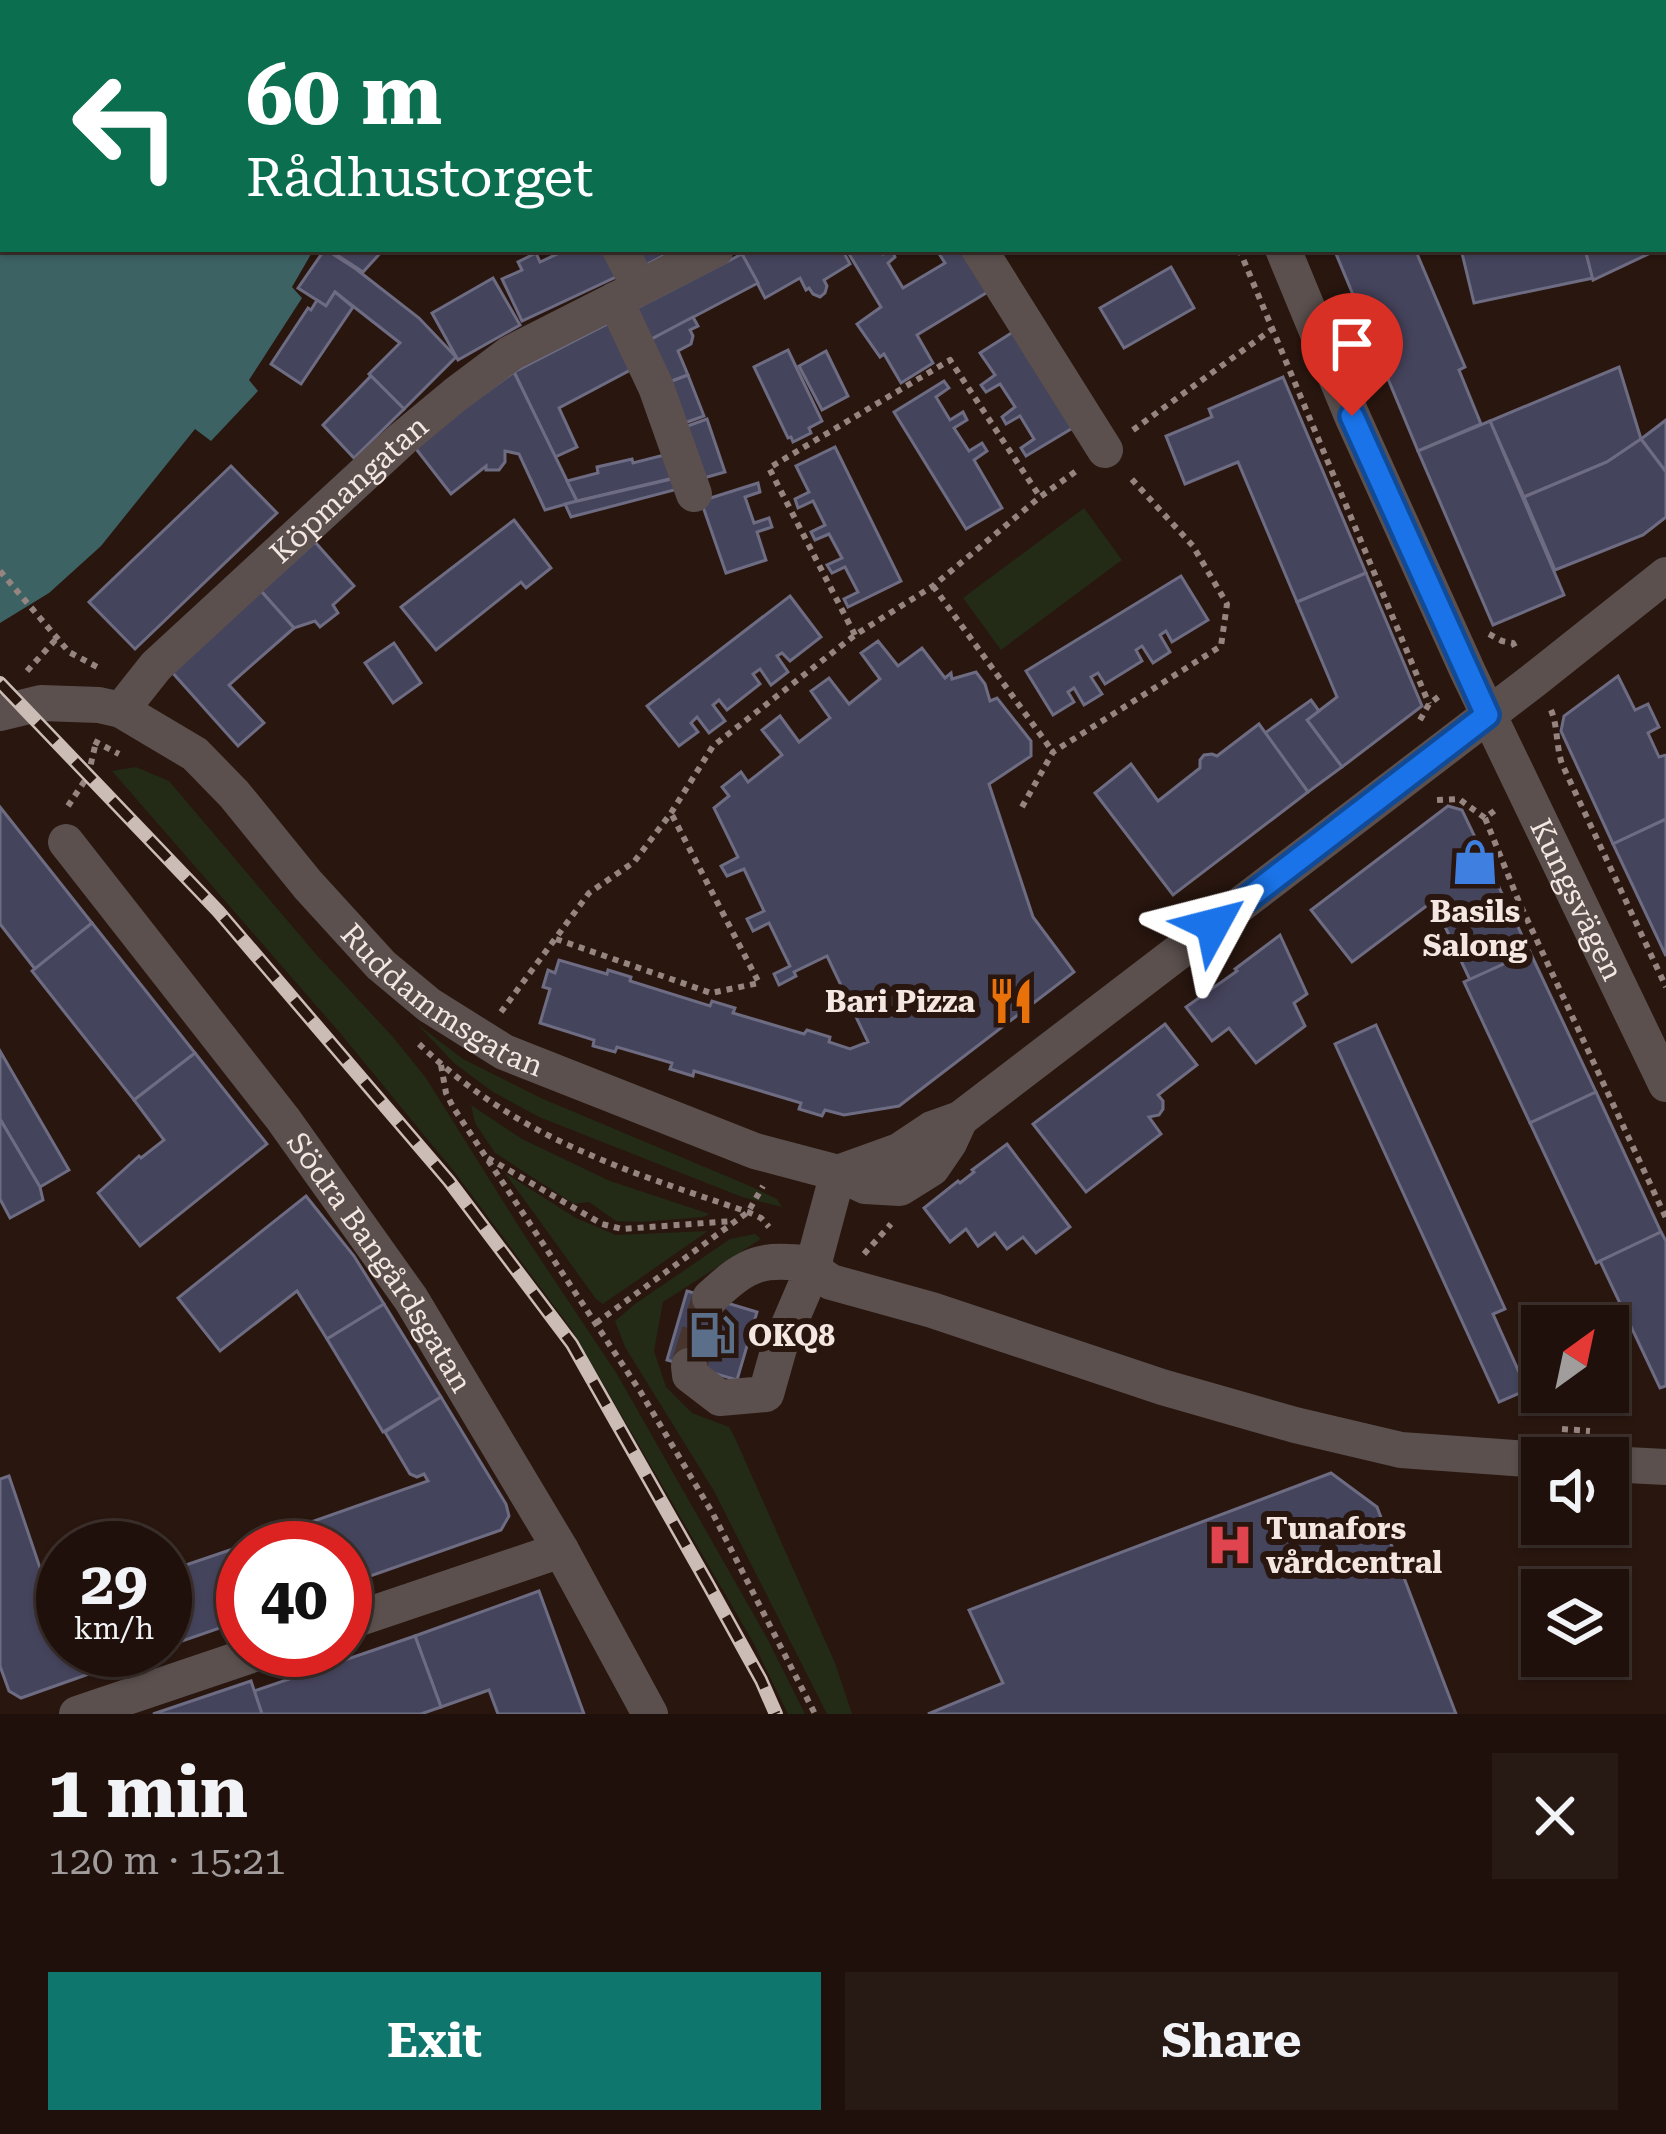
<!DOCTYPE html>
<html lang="en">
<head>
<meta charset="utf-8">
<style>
  :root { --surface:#1f100b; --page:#271914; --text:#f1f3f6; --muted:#a19d9d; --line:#3c302c; --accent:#0f766e }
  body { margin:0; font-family:"Roboto Serif",serif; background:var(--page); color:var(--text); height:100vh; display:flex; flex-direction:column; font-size:45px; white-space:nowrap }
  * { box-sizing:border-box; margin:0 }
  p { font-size:39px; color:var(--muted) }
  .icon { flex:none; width:66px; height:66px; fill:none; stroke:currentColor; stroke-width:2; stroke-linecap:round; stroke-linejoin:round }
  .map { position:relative; height:1714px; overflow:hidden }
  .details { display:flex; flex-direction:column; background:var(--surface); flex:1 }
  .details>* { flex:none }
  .top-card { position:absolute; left:0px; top:0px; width:1668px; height:252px; box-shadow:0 3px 9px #0004,0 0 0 3px var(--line); background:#0b6e4f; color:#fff; overflow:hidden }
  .needle { width:78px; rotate:33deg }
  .buttons { position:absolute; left:1521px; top:1305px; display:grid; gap:24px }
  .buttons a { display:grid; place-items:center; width:108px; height:108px; border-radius:0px; background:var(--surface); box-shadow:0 3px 9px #0004,0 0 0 3px var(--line); font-size:60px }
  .speed { position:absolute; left:36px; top:1521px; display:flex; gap:24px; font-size:60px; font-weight:700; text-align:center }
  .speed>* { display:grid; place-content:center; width:156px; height:156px; border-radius:50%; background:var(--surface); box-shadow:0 3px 9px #0004,0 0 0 3px var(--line); line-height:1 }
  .speed small { font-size:30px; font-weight:400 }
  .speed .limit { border:18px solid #d22; background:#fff; color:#111 }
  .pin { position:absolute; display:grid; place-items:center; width:102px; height:102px; color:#fff; margin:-123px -51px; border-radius:50% 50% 50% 0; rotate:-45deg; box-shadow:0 0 12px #0007 }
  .pin .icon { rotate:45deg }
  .me { position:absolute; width:132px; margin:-66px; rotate:52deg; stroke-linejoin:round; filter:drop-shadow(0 0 9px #0008) }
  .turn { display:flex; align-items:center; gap:42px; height:252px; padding:0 48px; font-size:54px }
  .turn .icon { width:156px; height:156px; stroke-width:2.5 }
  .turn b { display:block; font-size:84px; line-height:102px }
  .round { display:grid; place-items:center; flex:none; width:126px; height:126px; border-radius:0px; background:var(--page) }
  .head { display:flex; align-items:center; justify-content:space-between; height:204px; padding:0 48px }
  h1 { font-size:72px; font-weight:700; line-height:90px }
  .button { display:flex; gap:24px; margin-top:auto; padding:24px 48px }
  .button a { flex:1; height:138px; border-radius:0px; background:var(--accent); color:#fff; font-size:48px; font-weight:700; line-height:138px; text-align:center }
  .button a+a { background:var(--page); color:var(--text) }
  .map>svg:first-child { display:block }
  .green { fill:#232a16 }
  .water { fill:#3d6264 }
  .building { fill:#45445d; stroke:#6d6c82; stroke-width:3 }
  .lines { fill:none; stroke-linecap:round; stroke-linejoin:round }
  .minor-tunnel { stroke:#47352e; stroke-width:36; stroke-dasharray:36 18; stroke-linecap:butt }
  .path { stroke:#95847f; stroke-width:6; stroke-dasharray:6 6; stroke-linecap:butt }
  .minor { stroke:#5b504e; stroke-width:36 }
  .rail-casing { stroke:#cbbcb6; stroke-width:14 }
  .rail { stroke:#29160f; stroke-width:9; stroke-dasharray:27; stroke-linecap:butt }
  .route-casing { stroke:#114b97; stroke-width:30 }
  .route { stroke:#1a73e8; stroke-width:21 }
  .labels { text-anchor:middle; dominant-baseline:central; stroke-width:12; stroke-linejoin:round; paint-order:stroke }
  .street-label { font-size:30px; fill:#f4e6e1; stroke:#29160f }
  .poi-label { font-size:30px; font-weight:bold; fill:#f4e6e1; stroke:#29160f; text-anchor:start }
</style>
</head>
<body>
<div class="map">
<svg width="1666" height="1714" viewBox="0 0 1666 1714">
  <rect width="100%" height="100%" fill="#29160f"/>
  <g class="green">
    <polygon points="1084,508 1122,560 1001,650 963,598"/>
    <polygon points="136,767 169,781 315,953 393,1037 426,1078 523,1233 617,1374 767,1638 805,1714 788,1714 753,1642 572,1330 456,1174 340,1033 112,771"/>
    <polygon points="417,1024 463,1059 541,1098 750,1186 777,1199 782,1207 742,1197 539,1117 493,1092 454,1063"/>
    <polygon points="471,1105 522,1139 610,1181 710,1214 703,1217 641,1222 616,1221 589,1202 574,1204 495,1153 475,1123"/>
    <polygon points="505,1173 576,1218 616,1235 708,1231 603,1304 596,1299"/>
    <polygon points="755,1234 761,1239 663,1302 654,1351 666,1387 692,1413 729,1427 735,1438 835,1663 852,1714 827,1714 714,1491 625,1347 615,1321 635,1304 730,1239"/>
  </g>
  <g class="water">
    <polygon points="23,0 556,0 549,3 21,3"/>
    <polygon points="3,23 3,249 314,249 292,287 302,298 249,380 258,391 211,441 195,429 101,546 49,593 0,623 0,27"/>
  </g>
  <g class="building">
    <polygon points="1007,0 1120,0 1120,1 1008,3"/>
    <polygon points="1330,0 1399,0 1400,3 1318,3"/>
    <polygon points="1402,0 1493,0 1494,3 1403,3"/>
    <polygon points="1516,0 1604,0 1605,3 1514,3"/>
    <polygon points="325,249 356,269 419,318 456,357 404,409 369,374 400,343 335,292 326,306 298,288"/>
    <polygon points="328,249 384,249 363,272"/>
    <polygon points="568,249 606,249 618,276 522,321 502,279 522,270 518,262 536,253 540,262"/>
    <polygon points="634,249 676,249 644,266"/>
    <polygon points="750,249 842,249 850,264 824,280 827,286 825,293 820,297 813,294 809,288 806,290 800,278 765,298 742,254"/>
    <polygon points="846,249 880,249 883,254 892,250 895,257 888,263 903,288 945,263 936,249 969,249 991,290 917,335 933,363 901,383 884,354 880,357 857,324 881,307"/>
    <polygon points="1334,249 1415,249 1465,367 1459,370 1481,424 1418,451"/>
    <polygon points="1461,249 1585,249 1593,278 1474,303"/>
    <polygon points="1585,249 1659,249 1593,280"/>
    <polygon points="742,254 758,283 646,342 631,311"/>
    <polygon points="1171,267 1194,308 1124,348 1100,308"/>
    <polygon points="493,278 520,325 458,360 432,313"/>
    <polygon points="335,292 353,307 301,384 271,364 308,308 311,310 317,300 326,306"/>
    <polygon points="693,317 698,326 690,330 693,336 691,344 678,351 688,375 664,384 646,342"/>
    <polygon points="617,319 636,367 559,408 577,447 555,457 514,372"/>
    <polygon points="1016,330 1076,426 1026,456 1021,448 1034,439 1020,416 1006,424 1002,417 1015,407 1000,384 986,392 981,385 995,375 980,353"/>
    <polygon points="788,350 822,421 809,428 811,433 793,442 791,437 788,438 754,367"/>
    <polygon points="826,351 848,396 822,410 799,366"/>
    <polygon points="1619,367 1641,439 1607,462 1524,497 1490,421"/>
    <polygon points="514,372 577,501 545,510 519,454 505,451 505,462 499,470 486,470 486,466 451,494 413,445"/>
    <polygon points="688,375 704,416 679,425 664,384"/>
    <polygon points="371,376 404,409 354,458 323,425"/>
    <polygon points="1283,377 1366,573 1297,602 1238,462 1185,484 1166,436 1212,417 1209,409"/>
    <polygon points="944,381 949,388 936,397 950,420 963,412 967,420 954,428 969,451 982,443 987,451 974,460 1002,508 966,529 894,412"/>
    <polygon points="707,419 725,472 697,480 679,429"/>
    <polygon points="1666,420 1666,472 1641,439"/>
    <polygon points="1490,421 1564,595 1493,625 1418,451"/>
    <polygon points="1641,439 1666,472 1666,517 1643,535 1555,570 1524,497 1607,462"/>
    <polygon points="835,447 901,581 848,607 844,599 858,592 845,567 832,573 827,565 842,558 829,534 815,540 811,532 825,525 813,501 798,508 795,499 809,492 796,466"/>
    <polygon points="672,453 682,476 577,501 567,481 598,473 597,467 632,459 633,463"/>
    <polygon points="231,466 277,513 135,649 89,602"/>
    <polygon points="676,478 678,489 571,517 565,504"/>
    <polygon points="758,483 760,492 745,497 754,523 769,518 772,527 757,532 766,560 726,573 701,501"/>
    <polygon points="514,520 551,568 526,588 521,582 436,650 401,607"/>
    <polygon points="315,542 354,586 333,605 338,613 320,627 315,621 294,628 261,591"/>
    <polygon points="1366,573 1422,706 1342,767 1307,720 1337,697 1297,602"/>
    <polygon points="1181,576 1208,620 1172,642 1166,631 1160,635 1170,652 1153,663 1142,646 1136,650 1142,661 1105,684 1098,673 1091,677 1102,694 1084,705 1074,688 1068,692 1074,702 1053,715 1026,671"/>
    <polygon points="261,591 294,628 229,685 264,723 238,746 171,671"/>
    <polygon points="790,596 821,637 790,661 782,653 777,656 788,672 771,685 760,669 753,674 760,684 727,710 719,700 713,705 725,721 709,733 697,717 691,723 698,732 679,746 647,706"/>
    <polygon points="878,641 898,666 922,648 945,678 951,673 952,679 976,672 985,684 990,701 997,698 1031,741 1031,756 989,784 1033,917 1074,972 899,1106 844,1115 825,1110 822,1116 799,1109 801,1103 694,1071 693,1076 670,1069 672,1063 617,1047 615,1052 593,1046 594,1040 540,1023 550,989 543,987 548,970 555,973 559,960 607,974 608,970 631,977 630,981 710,1006 712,1001 735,1008 733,1013 804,1034 807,1030 830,1037 829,1042 850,1049 868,1042 827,956 794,972 796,976 779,985 774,974 790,966 769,923 753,931 747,919 764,911 744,869 727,876 721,866 738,857 714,808 729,796 722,787 741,772 748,782 782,755 762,730 780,716 799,742 830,718 811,691 829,678 849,704 880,679 861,653"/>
    <polygon points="394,643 421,683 393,703 365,663"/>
    <polygon points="1618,676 1635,710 1648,704 1659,727 1648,733 1659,757 1666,755 1666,819 1613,844 1561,731 1564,716"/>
    <polygon points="1311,700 1319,711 1307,720 1342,767 1308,792 1265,733"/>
    <polygon points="1259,724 1308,792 1173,895 1095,793 1131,764 1158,801 1200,768 1200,760 1204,755 1212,754 1217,756"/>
    <polygon points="1448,806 1462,810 1530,952 1470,980 1433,901 1352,962 1311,910"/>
    <polygon points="0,807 92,923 35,969 0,924"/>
    <polygon points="1666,819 1666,956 1613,844"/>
    <polygon points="92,923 195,1053 134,1100 32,971"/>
    <polygon points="1280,935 1307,994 1294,1003 1305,1026 1256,1063 1229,1028 1212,1041 1186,1007 1237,971 1235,969"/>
    <polygon points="1530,952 1596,1092 1530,1123 1464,982"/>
    <polygon points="1165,1024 1197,1065 1158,1095 1163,1101 1163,1109 1159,1115 1149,1117 1161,1134 1086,1192 1033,1124"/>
    <polygon points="1376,1025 1505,1309 1493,1314 1527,1390 1499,1402 1335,1044"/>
    <polygon points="0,1051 69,1170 40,1187 0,1119"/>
    <polygon points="195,1053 267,1144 140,1246 98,1193 139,1156 141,1158 164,1140 134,1100"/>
    <polygon points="1596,1092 1661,1232 1596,1263 1530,1123"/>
    <polygon points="0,1119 40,1187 43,1200 10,1218 0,1199"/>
    <polygon points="1007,1144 1070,1227 1036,1253 1023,1237 1007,1249 995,1233 978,1246 966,1229 950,1242 924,1208 958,1181 960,1183 974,1172 972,1170"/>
    <polygon points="306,1196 354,1256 384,1304 327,1339 297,1291 220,1351 178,1298"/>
    <polygon points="1661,1232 1666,1241 1666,1386 1660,1388 1600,1261"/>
    <polygon points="687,1291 757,1312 737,1380 667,1360"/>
    <polygon points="384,1304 441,1397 383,1432 327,1339"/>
    <polygon points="441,1397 506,1504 509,1516 501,1530 345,1585 345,1548 282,1548 277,1534 428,1481 424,1474 417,1477 410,1474 385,1432"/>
    <polygon points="1331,1473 1377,1507 1456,1714 928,1714 1003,1683 969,1610"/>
    <polygon points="9,1476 59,1624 63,1622 63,1650 147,1650 148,1653 21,1698 9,1691 0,1666 0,1479"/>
    <polygon points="277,1534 282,1548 243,1548 243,1620 165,1647 165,1572"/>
    <polygon points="539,1591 584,1714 498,1714 489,1690 441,1707 415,1636"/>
    <polygon points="415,1636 441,1707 421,1714 262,1714 254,1691"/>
    <polygon points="251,1681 262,1714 153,1714"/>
  </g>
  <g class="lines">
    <polyline class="minor-tunnel" points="689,1366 710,1298"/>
    <g class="path">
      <polyline points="1239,249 1429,704"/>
      <polyline points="1133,430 1271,330"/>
      <polyline points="0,571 69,652 101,669"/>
      <polyline points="933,586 1053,752"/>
      <polyline points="1489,634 1502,641 1513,643 1517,651"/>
      <polyline points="855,635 769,468 950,360 1040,497"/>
      <polyline points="27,671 57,638"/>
      <path d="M1551,710c7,17 5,36 11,54l104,223"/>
      <polyline points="1420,720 1429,704 1442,694"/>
      <polyline points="94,741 119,754"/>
      <polyline points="1437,800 1459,799 1485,818 1498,808"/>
      <polyline points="68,806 88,776 96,742"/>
      <polyline points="1022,807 1053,752 1221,646 1227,604 1193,546 1128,475"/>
      <polyline points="1485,818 1519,902 1666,1218"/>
      <polyline points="556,939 711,993 759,983 671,813"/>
      <polyline points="501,1012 589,893 634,862 671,813 713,746 855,635 933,586 1040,497 1079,469"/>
      <path d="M419,1044c100,95 202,125 329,168l13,6 8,9"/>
      <polyline points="441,1065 446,1093 453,1107 640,1391 713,1514 815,1714"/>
      <polyline points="488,1158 602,1224 622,1229 733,1221"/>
      <polyline points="864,1254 891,1224"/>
      <polyline points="596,1323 748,1212 763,1186"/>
      <polyline points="1562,1429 1590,1431"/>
    </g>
    <g class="minor">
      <polyline points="787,0 788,3"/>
      <polyline points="1177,0 1178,3"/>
      <polyline points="1242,3 1252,0"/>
      <polyline points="620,249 640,288"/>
      <polyline points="979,249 1105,450"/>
      <path id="s1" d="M1283,249l69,167 116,256 198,412"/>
      <polyline points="615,300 656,387 694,494"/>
      <path id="s2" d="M121,710l35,-44 246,-227 53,-44 56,-42 205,-104"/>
      <path id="s3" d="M0,713l41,-10 58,2 22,5 74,44 39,40 74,91 73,80 48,40 75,47 251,99 83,22 27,13 35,2 32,-20 17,-25 11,-24"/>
      <path id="s4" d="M66,842l217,277 128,180 150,251 89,164"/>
      <polyline points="838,1173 899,1151 932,1129 960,1119 1534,680 1666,575"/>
      <polyline points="838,1173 814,1262 819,1274 831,1282 932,1310 1162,1387 1295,1425 1401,1450 1542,1460"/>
      <path d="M689,1366l1,9 30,23 46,-4 13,-46 36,-84c-55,-5 -64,-4 -105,34"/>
      <polyline points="1608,1464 1666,1467"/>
      <polyline points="345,1623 561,1550"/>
      <polyline points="77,1714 266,1650"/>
    </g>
    <defs>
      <polyline id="rail" points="0,683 218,911 449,1181 572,1344 708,1584 761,1680 776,1714"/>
    </defs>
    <use href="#rail" class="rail-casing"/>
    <use href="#rail" class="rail"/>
  </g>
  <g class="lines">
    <defs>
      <polyline id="route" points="1213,925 1487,715 1352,416"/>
    </defs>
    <use href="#route" class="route-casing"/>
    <use href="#route" class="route"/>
  </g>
  <defs>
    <symbol id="shop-bare" viewBox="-9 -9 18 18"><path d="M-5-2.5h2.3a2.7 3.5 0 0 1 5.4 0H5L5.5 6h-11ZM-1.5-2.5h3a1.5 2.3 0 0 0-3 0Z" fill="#3f7fe0" stroke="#29160f" stroke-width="2.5" paint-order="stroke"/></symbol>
    <symbol id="restaurant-bare" viewBox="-9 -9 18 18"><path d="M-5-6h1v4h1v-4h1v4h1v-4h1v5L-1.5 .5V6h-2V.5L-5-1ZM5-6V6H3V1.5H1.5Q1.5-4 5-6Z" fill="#e8710a" stroke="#29160f" stroke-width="2.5" paint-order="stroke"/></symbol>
    <symbol id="fuel-bare" viewBox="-9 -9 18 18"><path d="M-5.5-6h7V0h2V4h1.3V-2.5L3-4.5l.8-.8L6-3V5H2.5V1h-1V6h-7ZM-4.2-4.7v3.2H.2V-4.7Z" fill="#5c6f8a" stroke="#29160f" stroke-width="2.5" paint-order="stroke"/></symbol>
    <symbol id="hospital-bare" viewBox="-9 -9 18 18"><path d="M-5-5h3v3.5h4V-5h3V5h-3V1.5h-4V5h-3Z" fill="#e0444e" stroke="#29160f" stroke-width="2.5" paint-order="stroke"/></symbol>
  </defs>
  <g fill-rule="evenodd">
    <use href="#shop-bare" x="1442" y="829" width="66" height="66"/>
    <use href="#restaurant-bare" x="978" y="968" width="66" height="66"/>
    <use href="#fuel-bare" x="679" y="1302" width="66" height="66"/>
    <use href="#hospital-bare" x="1197" y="1512" width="66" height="66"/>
  </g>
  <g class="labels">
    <g class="street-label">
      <text stroke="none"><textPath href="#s2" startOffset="318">Köpmangatan</textPath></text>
      <text stroke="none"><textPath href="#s1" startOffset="714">Kungsvägen</textPath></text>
      <text stroke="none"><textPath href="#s3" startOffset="561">Ruddammsgatan</textPath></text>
      <text stroke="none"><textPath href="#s4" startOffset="525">Södra Bangårdsgatan</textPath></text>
    </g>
    <g class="poi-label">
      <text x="1475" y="911" text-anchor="middle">Basils<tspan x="1475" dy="34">Salong</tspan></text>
      <text x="975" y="1001" text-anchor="end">Bari Pizza</text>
      <text x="748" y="1335">OKQ8</text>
      <text x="1266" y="1528">Tunafors<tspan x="1266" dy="34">vårdcentral</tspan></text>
    </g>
  </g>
</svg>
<div class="buttons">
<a><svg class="needle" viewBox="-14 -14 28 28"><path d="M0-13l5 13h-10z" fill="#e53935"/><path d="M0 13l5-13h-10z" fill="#a19d9d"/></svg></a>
<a><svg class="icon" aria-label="sound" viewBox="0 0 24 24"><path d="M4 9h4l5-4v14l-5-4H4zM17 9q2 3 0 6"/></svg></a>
<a><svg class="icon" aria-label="layers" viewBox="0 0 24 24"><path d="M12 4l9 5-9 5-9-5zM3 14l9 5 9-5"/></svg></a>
</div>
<div class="speed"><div>29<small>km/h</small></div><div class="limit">40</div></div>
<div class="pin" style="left:1352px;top:416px;background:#d93025"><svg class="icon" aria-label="arrive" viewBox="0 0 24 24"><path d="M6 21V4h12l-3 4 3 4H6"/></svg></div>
<svg class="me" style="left:1213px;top:925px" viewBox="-20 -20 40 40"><path d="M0-17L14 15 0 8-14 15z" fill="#1a73e8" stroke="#fff" stroke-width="4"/></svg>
<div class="top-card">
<div class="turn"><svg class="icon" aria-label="left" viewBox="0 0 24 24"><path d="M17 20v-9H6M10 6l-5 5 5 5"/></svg><div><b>60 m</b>Rådhustorget</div></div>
</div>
</div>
<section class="details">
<div class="head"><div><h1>1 min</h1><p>120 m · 15:21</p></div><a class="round"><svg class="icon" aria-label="close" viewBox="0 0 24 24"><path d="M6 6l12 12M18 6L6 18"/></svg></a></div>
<div class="button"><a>Exit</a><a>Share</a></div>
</section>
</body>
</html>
